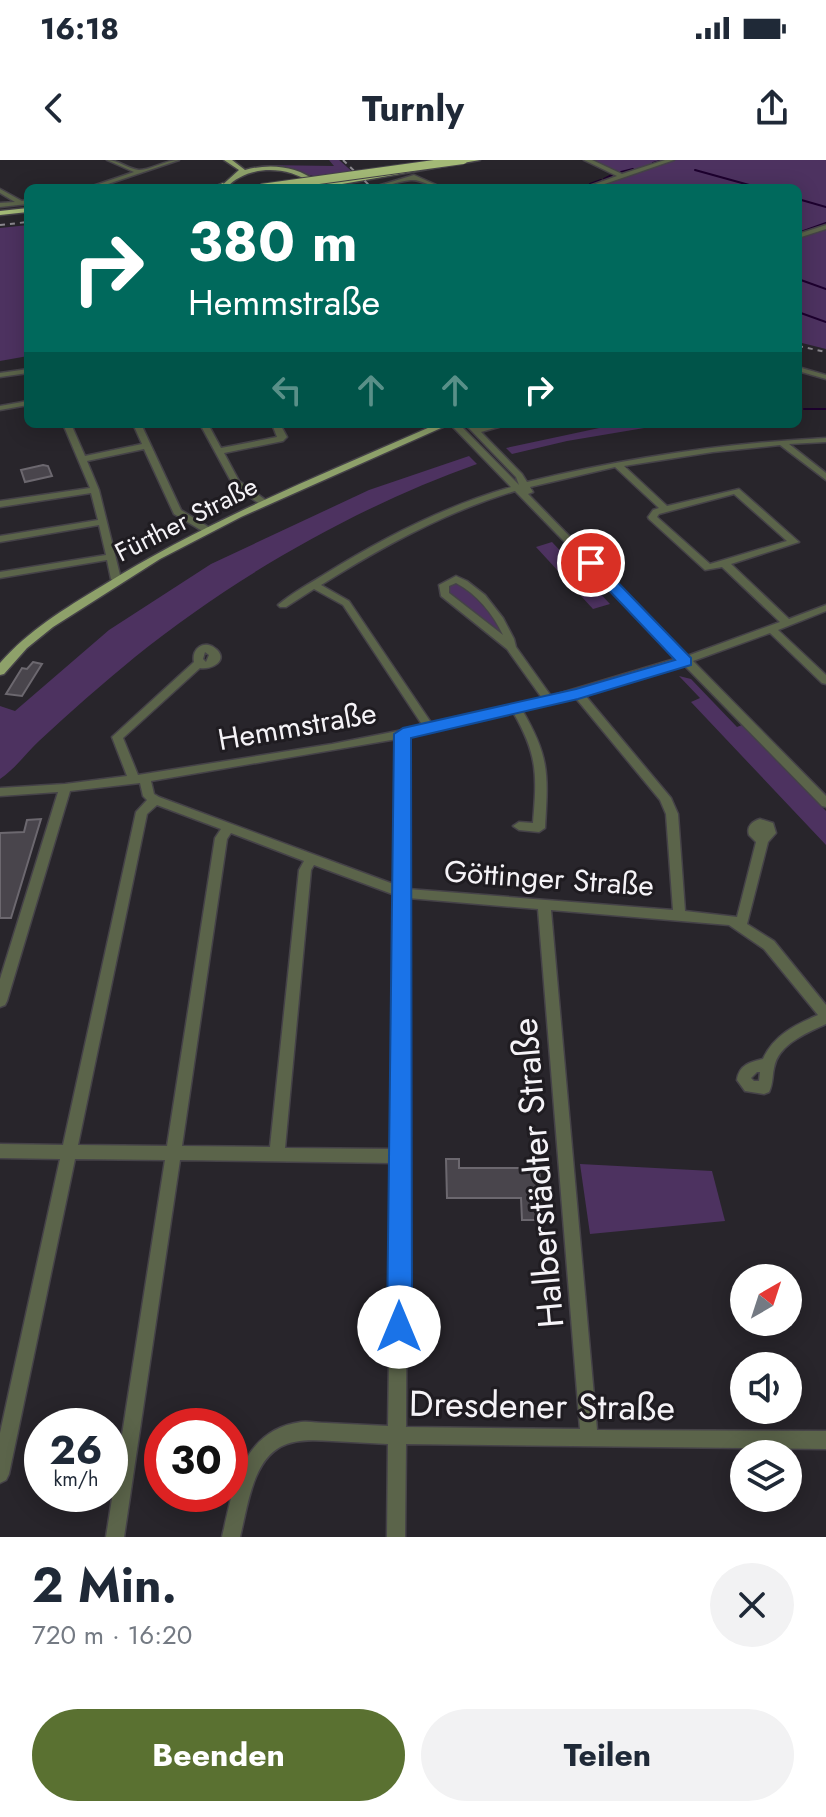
<!DOCTYPE html>
<html lang="de">
<head>
<meta charset="utf-8">
<style>
  :root { --surface:#fff; --page:#f2f2f3; --text:#1f2937; --muted:#747a83; --accent:#5a7131 }
  body { margin:0; font-family:Jost,sans-serif; background:var(--page); color:var(--text); height:100vh; display:flex; flex-direction:column; font-size:30px; white-space:nowrap }
  * { box-sizing:border-box; margin:0 }
  p { font-size:26px; color:var(--muted) }
  .icon { flex:none; width:44px; height:44px; fill:none; stroke:currentColor; stroke-width:2; stroke-linecap:round; stroke-linejoin:round }
  .map { position:relative; height:1377px; overflow:hidden }
  .side { display:flex; flex-direction:column; background:var(--surface); flex:1 }
  .side>* { flex:none }
  .banner { position:absolute; left:24px; top:24px; width:778px; height:244px; border-radius:12px; box-shadow:0 4px 20px #0003; background:#00695c; color:#fff; overflow:hidden }
  .needle { width:52px; rotate:39deg }
  .controls { position:absolute; left:730px; top:1104px; display:grid; gap:16px }
  .controls a { display:grid; place-items:center; width:72px; height:72px; border-radius:50%; background:var(--surface); box-shadow:0 4px 20px #0003; font-size:40px }
  .speed { position:absolute; left:24px; top:1248px; display:flex; gap:16px; font-size:40px; font-weight:700; text-align:center }
  .speed>* { display:grid; place-content:center; width:104px; height:104px; border-radius:50%; background:var(--surface); box-shadow:0 4px 20px #0003; line-height:1 }
  .speed small { font-size:20px; font-weight:400 }
  .speed .limit { border:12px solid #d22; background:#fff; color:#111 }
  .pin { position:absolute; display:grid; place-items:center; width:68px; height:68px; color:#fff; margin:-34px; border:4px solid #fff; border-radius:50%; box-shadow:0 2px 8px #0007 }
  .me { position:absolute; width:88px; margin:-44px; rotate:0deg; stroke-linejoin:round; filter:drop-shadow(0 0 6px #0008) }
  .turn { display:flex; align-items:center; gap:28px; height:168px; padding:0 32px; font-size:36px }
  .turn .icon { width:104px; height:104px; stroke-width:2.5 }
  .turn b { display:block; font-size:56px; line-height:68px }
  .lanes { display:flex; align-items:center; height:76px; padding:0 32px; background:#0003; justify-content:center; gap:40px; direction:ltr }
  .lanes .off { opacity:.35 }
  .round { display:grid; place-items:center; flex:none; width:84px; height:84px; border-radius:42px; background:var(--page) }
  .overview { display:flex; align-items:center; justify-content:space-between; height:136px; padding:0 32px }
  h1 { font-size:48px; font-weight:700; line-height:60px }
  .primary-button { display:flex; gap:16px; margin-top:auto; padding:16px 32px }
  .primary-button a { flex:1; height:92px; border-radius:48px; background:var(--accent); color:#fff; font-size:32px; font-weight:700; line-height:92px; text-align:center }
  .primary-button a+a { background:var(--page); color:var(--text) }
  .status { display:flex; justify-content:space-between; align-items:center; height:56px; padding:0 40px; background:var(--surface); direction:ltr }
  .status svg { height:22px; fill:currentColor }
  header { display:flex; justify-content:space-between; align-items:center; height:104px; padding:0 32px; background:var(--surface); font-size:36px; font-weight:700 }
  .map>svg:first-child { display:block }
  .green { fill:#4d3260 }
  .lines { fill:none; stroke-linecap:round; stroke-linejoin:round }
  .stream { stroke:#1d002e; stroke-width:2 }
  .building { fill:#49454c; stroke:#6c686f; stroke-width:2 }
  .minor-casing { stroke:#454248; stroke-width:3 }
  .major-casing { stroke:#454248; stroke-width:3 }
  .highway-casing { stroke:#454248; stroke-width:3 }
  .minor { fill:#5b644a; fill-rule:evenodd }
  .major { fill:#8ea16a; fill-rule:evenodd }
  .highway { fill:#a3b976; fill-rule:evenodd }
  .rail { stroke:#8a878d; stroke-width:2; stroke-dasharray:5 5; stroke-linecap:butt }
  .highway-bridge-casing { stroke:#454248; stroke-width:10; stroke-linecap:butt }
  .highway-bridge { stroke:#a3b976; stroke-width:8 }
  .route { fill:#1a73e8; stroke:#114b97; stroke-width:2 }
  .labels { text-anchor:middle; dominant-baseline:central; stroke-width:6; stroke-linejoin:round; paint-order:stroke }
  .far-street-label { font-size:26px; fill:#f5f3f7; stroke:#1f1c21 }
  .street-label { font-size:30px; fill:#f5f3f7; stroke:#1f1c21 }
  .near-street-label { font-size:36px; fill:#f5f3f7; stroke:#1f1c21 }
</style>
</head>
<body>
<div class="status"><b>16:18</b><svg viewBox="0 0 49 12"><path d="M0 12V9h3v3zM5 12V6h3v6zM10 12V3h3v9zM15 12V0h3v12zM26 1h20v11H26zM47 4h2v5h-2z"/></svg></div>
<header><svg class="icon" aria-label="back" viewBox="0 0 24 24"><path d="M15 5l-7 7 7 7"/></svg>Turnly<svg class="icon" aria-label="share" viewBox="0 0 24 24"><path d="M12 15V3M7 8l5-5 5 5M5 13v7h14v-7"/></svg></header>
<div class="map">
<svg width="826" height="1377" viewBox="0 0 826 1377">
  <rect width="100%" height="100%" fill="#28252b"/>
  <g class="green">
    <polygon points="329,0 339,0 355,14 318,17 262,5 334,6"/>
    <polygon points="586,0 826,0 826,189 798,182 798,28 596,28 621,16"/>
    <polygon points="28,65 28,196 0,201 0,68"/>
    <polygon points="618,264 668,264 567,281 512,294 506,288"/>
    <path d="M469,296l8,8c-121,43 -243,113 -342,193 -33,27 -65,55 -96,84 -13,12 -24,28 -39,38v-73l15,5 94,-81 102,-66 158,-74z"/>
    <polygon points="552,382 610,444 593,449 536,387"/>
    <polygon points="460,422 491,454 508,480 449,436 448,424"/>
    <polygon points="679,516 691,519 737,567 742,565 826,651 826,685 691,542 700,538"/>
    <polygon points="580,1004 712,1011 725,1061 590,1074"/>
  </g>
  <g class="lines">
    <g class="stream">
      <polyline points="653,3 664,0"/>
      <polyline points="695,10 760,28"/>
      <polyline points="621,12 633,9"/>
      <polyline points="604,19 614,14"/>
      <polyline points="590,24 601,20"/>
      <polyline points="581,28 585,26"/>
      <polyline points="798,39 826,47"/>
      <polyline points="798,73 826,63"/>
      <polyline points="798,119 826,129"/>
      <polyline points="798,152 826,162"/>
      <polyline points="804,249 826,249"/>
    </g>
  </g>
  <g class="building">
    <polygon points="43,305 48,306 52,316 25,322 21,310"/>
    <polygon points="33,502 42,504 22,536 6,534 22,508 27,509"/>
    <polygon points="41,659 11,758 0,758 0,673 24,672 27,660"/>
    <polygon points="446,999 459,999 459,1008 539,1008 543,1060 522,1060 521,1038 447,1038"/>
  </g>
  <g class="lines">
    <defs>
      <g id="minor">
        <path d="M107,0c12,0 21,9 32,10 12,0 26,-10 40,-10l-83,28h-9l47,-16z"/>
        <polygon points="584,0 592,0 622,14 665,0 674,0 593,28 584,28 617,16"/>
        <path d="M414,15l29,13c-11,0 -22,-9 -32,-8 -14,1 -26,8 -40,8z"/>
        <polygon points="0,29 22,41 28,40 28,44 0,47 0,43 15,42 0,33"/>
        <polygon points="826,65 826,69 798,78 798,74"/>
        <polygon points="798,207 826,215 826,219 798,211"/>
        <polygon points="28,209 28,213 0,217 0,213"/>
        <polygon points="28,241 28,245 0,250 0,246"/>
        <polygon points="63,264 71,264 85,296 142,284 133,264 141,264 181,350 210,368 210,372 204,372 174,354 144,289 87,301 99,330 121,419 119,421 116,422 111,419 107,400 0,418 0,412 106,395 99,365 0,382 0,376 98,360 91,333 0,347 0,341 90,328"/>
        <polygon points="200,264 208,264 221,288 277,277 272,264 280,264 287,277 283,281 224,293 239,321 267,341 267,345 261,345 233,325"/>
        <path d="M450,264h9l60,61 -3,-8 -51,-53h9l4,4 17,-4h14l-28,8 41,42 5,8c99,-24 198,-39 299,-44v4l-37,2 37,29v7l-46,-35 -67,7 -89,14 43,40 72,-17 60,53 -68,22 58,55 37,-14v6l-48,19 48,45v9l-4,-1 -52,-50 -77,28 133,135v11l-4,-1 -139,-142 -99,30 87,104 7,16 7,97 52,6 19,-75 -7,-7c-3,-9 4,-14 11,-16l13,4 3,10 -8,9 -21,82 27,17 52,64v19c-19,9 -48,20 -52,44 -2,9 -1,16 -5,24l-5,2 -19,-3 -8,-11c2,-15 13,-18 26,-21 11,-24 32,-34 55,-44l-54,-66 -35,-24 -178,-15 46,520 229,1v18l-420,-5 -1,93h-18l1,-93c-19,-1 -37,-2 -56,-3 -35,-2 -60,-2 -76,36 -8,19 -11,40 -16,60h-18c11,-47 19,-107 79,-115 8,-1 17,1 25,1 21,1 41,2 62,3l4,-263 -212,-3 -56,377h-18l59,-377 -90,-1 -66,315 -3,6 -6,3v-50l60,-274 -60,-1v-14l63,1 73,-333 11,-12 -4,-4 -3,-13 -70,8 -63,210 -2,4 -5,2v-28l58,-187 -58,4v-8l65,-4 62,-8 -15,-39 82,-75c-3,-14 11,-23 22,-13 13,11 -4,21 -16,19l-77,70 15,37 194,-31 91,-18 -80,-121 -29,-16 -28,18h-6l-2,-2c14,-12 31,-21 47,-31 58,-36 120,-68 186,-87zM615,307l44,41 -6,2 -5,7 1,2 56,51 17,-3 58,55 -93,34 -159,-162 5,-2 -3,-5zM515,331l163,167 -127,38 -35,-49 -2,-8 -11,-21 -18,-23 -18,-14 -11,-5 -17,9 2,11 66,53 35,49 -110,26 -83,-123 -28,-16c61,-38 124,-73 194,-94zM734,334l53,47 -77,23 -53,-47 2,-3zM456,423c21,11 37,31 47,52l-54,-42v-7zM205,492l4,3 -3,7 -3,-3zM574,536l86,104 6,14 7,96 -265,-21v-153l105,-24c25,43 24,63 20,111l-14,-1 -6,4 6,4 20,2 6,-4c3,-53 5,-71 -23,-118zM397,579l-1,146 -237,-88 -5,-3 -3,-13zM157,645l64,24 -6,9 -48,308 -89,-1 69,-331zM231,673l73,28 -5,9 -29,277 -88,-1 45,-307zM314,705l81,30 -3,254 -107,-1 26,-278zM408,738l130,11 42,520 -174,-2 1,-267 1,-4 -1,-4zM757,912h3l-1,9h-5l-3,-3z"/>
      </g>
      <g id="major">
        <path d="M224,0h8l13,10c25,-7 51,-4 71,11l1,7h-6v-5c-25,-18 -64,-18 -85,5h-7l20,-18z"/>
        <path d="M437,264h13l-209,93 -81,42 -107,68 -26,21 -23,26 -4,1v-12c29,-33 64,-54 102,-77 106,-66 221,-112 335,-162z"/>
      </g>
      <g id="highway">
        <polygon points="461,0 480,0 319,28 310,27 329,20"/>
        <polygon points="223,23 226,27 212,28"/>
        <polygon points="28,48 28,52 0,55 0,51"/>
      </g>
    </defs>
    <use href="#minor" class="minor-casing"/>
    <use href="#major" class="major-casing"/>
    <use href="#highway" class="highway-casing"/>
    <use href="#minor" class="minor"/>
    <use href="#major" class="major"/>
    <use href="#highway" class="highway"/>
    <g class="rail">
      <polyline points="343,0 372,28"/>
      <polyline points="0,65 28,62"/>
      <polyline points="798,186 826,192"/>
    </g>
    <defs>
      <polyline id="highway-bridge" points="261,28 463,0"/>
    </defs>
    <use href="#highway-bridge" class="highway-bridge-casing"/>
    <use href="#highway-bridge" class="highway-bridge"/>
  </g>
  <polygon class="route" points="591,399 596,400 691,498 691,505 578,539 411,578 412,1167 408,1176 399,1180 391,1176 387,1167 394,574 403,568 576,529 675,500 586,406 584,403"/>
  <g class="labels">
    <g class="far-street-label">
      <text transform="translate(186 359) rotate(-27)">Fürther Straße</text>
    </g>
    <g class="street-label">
      <text transform="translate(297 566) rotate(-10)">Hemmstraße</text>
      <text transform="translate(549 718) rotate(4)">Göttinger Straße</text>
    </g>
    <g class="near-street-label">
      <text transform="translate(537 1013) rotate(-95)">Halberstädter Straße</text>
      <text transform="translate(542 1245) rotate(1)">Dresdener Straße</text>
    </g>
  </g>
</svg>
<div class="controls">
<a><svg class="needle" viewBox="-14 -14 28 28"><path d="M0-13l5 13h-10z" fill="#e53935"/><path d="M0 13l5-13h-10z" fill="#747a83"/></svg></a>
<a><svg class="icon" aria-label="sound" viewBox="0 0 24 24"><path d="M4 9h4l5-4v14l-5-4H4zM17 9q2 3 0 6"/></svg></a>
<a><svg class="icon" aria-label="layers" viewBox="0 0 24 24"><path d="M12 4l9 5-9 5-9-5zM3 14l9 5 9-5"/></svg></a>
</div>
<div class="speed"><div>26<small>km/h</small></div><div class="limit">30</div></div>
<div class="pin" style="left:591px;top:403px;background:#d93025"><svg class="icon" aria-label="arrive" viewBox="0 0 24 24"><path d="M6 21V4h12l-3 4 3 4H6"/></svg></div>
<svg class="me" style="left:399px;top:1167px" viewBox="-20 -20 40 40"><circle r="19" fill="#fff"/><path d="M0-13L10 11 0 6-10 11z" fill="#1a73e8"/></svg>
<div class="banner">
<div class="turn"><svg class="icon" aria-label="right" viewBox="0 0 24 24"><path d="M7 20v-9h11M14 6l5 5-5 5"/></svg><div><b>380 m</b>Hemmstraße</div></div>
<div class="lanes"><svg class="icon off" aria-label="left" viewBox="0 0 24 24"><path d="M17 20v-9H6M10 6l-5 5 5 5"/></svg><svg class="icon off" aria-label="ahead" viewBox="0 0 24 24"><path d="M12 20V5M6 11l6-6 6 6"/></svg><svg class="icon off" aria-label="ahead" viewBox="0 0 24 24"><path d="M12 20V5M6 11l6-6 6 6"/></svg><svg class="icon" aria-label="right" viewBox="0 0 24 24"><path d="M7 20v-9h11M14 6l5 5-5 5"/></svg></div>
</div>
</div>
<section class="side">
<div class="overview"><div><h1>2 Min.</h1><p>720 m · 16:20</p></div><a class="round"><svg class="icon" aria-label="close" viewBox="0 0 24 24"><path d="M6 6l12 12M18 6L6 18"/></svg></a></div>
<div class="primary-button"><a>Beenden</a><a>Teilen</a></div>
</section>
</body>
</html>
